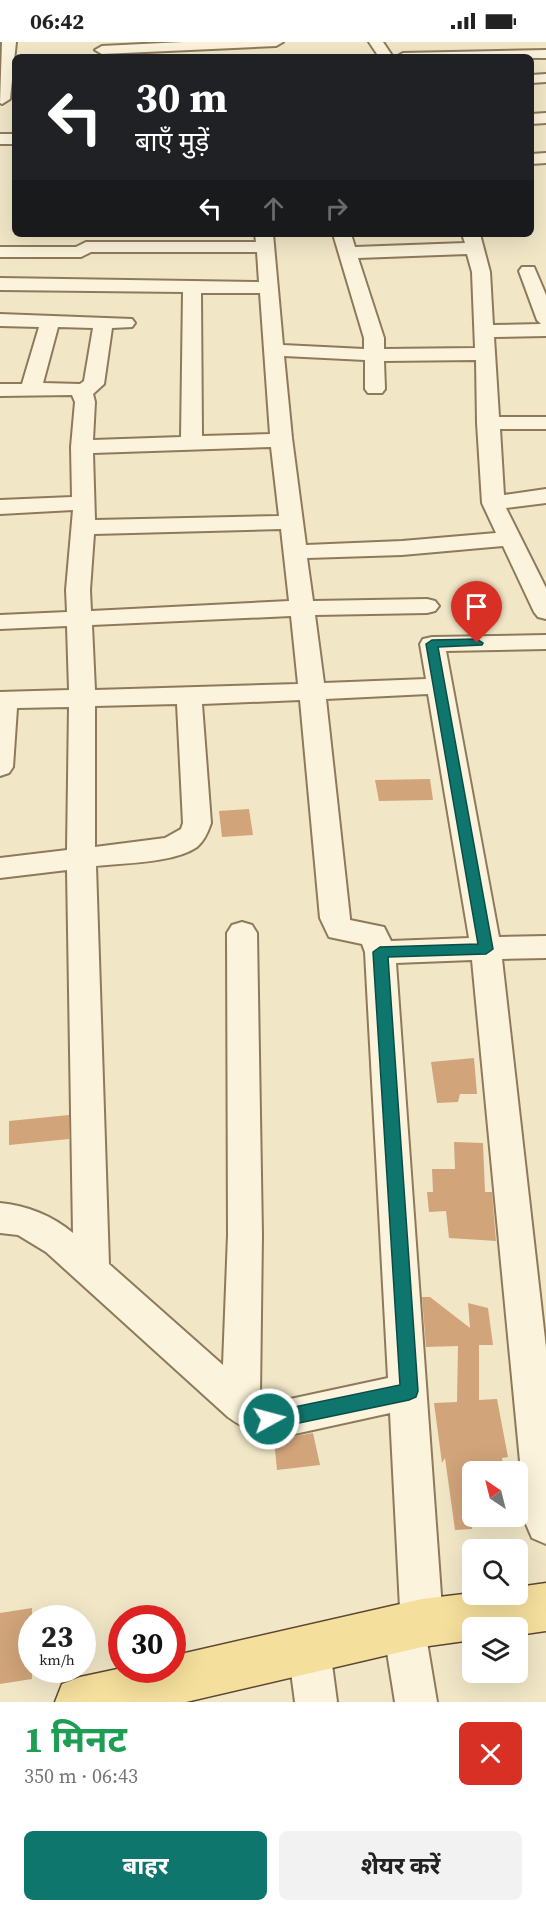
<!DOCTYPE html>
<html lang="hi">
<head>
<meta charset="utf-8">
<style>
  :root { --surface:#fff; --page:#f2f2f2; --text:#222; --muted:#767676; --accent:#0f766e }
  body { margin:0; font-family:"Source Serif 4","Noto Sans Devanagari",serif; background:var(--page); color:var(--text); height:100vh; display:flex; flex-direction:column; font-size:22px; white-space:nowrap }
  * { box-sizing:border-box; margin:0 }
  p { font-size:20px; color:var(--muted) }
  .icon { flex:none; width:33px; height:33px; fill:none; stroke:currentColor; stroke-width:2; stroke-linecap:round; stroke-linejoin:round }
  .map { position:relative; height:1660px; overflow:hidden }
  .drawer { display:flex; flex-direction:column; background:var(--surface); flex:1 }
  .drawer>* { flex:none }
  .top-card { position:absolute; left:12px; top:12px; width:522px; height:183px; border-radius:9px; box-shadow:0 6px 24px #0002; background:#202124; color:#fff; overflow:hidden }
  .needle { width:39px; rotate:325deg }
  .fabs { position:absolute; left:462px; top:1419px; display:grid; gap:12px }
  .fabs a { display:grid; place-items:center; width:66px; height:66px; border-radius:9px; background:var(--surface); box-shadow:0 6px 24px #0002; font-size:30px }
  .speed { position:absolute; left:18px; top:1563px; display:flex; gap:12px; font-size:30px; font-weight:700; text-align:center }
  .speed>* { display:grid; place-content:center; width:78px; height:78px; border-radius:50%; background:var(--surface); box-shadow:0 6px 24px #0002; line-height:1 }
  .speed small { font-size:15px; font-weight:400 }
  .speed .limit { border:9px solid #d22; background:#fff; color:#111 }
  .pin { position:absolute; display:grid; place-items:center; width:51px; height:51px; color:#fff; margin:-62px -26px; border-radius:50% 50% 50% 0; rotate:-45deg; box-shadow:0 0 6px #0007 }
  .pin .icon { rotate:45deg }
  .me { position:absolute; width:66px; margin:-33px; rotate:83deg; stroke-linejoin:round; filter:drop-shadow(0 0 4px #0008) }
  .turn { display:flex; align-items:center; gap:21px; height:126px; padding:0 24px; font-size:27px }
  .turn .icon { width:78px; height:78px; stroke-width:2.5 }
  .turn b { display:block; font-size:42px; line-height:51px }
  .lanes { display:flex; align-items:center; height:57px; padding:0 24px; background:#0003; justify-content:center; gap:30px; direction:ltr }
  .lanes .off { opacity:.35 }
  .round { display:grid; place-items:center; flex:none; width:63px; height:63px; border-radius:9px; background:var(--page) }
  .overview { display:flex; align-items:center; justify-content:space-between; height:102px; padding:0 24px }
  h1 { font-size:36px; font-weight:700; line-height:45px; color:#1e9e55 }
  .action { display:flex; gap:12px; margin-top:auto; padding:12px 24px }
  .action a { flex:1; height:69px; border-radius:9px; background:var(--accent); color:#fff; font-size:24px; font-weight:700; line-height:69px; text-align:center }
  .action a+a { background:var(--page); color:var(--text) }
  .status { display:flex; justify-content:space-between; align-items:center; height:42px; padding:0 30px; background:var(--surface); direction:ltr }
  .status svg { height:16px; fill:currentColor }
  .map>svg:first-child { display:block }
  .building { fill:#d1a47a }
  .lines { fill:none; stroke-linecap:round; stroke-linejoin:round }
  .minor-casing { stroke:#8e795b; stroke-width:4 }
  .major-casing { stroke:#5c472f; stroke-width:3 }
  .minor { fill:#fbf3db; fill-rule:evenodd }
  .major { fill:#f5df9d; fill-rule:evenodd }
  .route { fill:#0f766e; stroke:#0a4d48; stroke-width:1.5 }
</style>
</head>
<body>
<div class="status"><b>06:42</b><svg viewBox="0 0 49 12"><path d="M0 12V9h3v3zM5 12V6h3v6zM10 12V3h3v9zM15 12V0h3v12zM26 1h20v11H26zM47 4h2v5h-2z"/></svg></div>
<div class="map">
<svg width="546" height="1660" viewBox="0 0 546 1660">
  <rect width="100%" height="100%" fill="#f1e7c7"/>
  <g class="building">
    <polygon points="430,737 433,758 379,759 375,738"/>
    <polygon points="249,767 253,793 222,795 219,769"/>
    <polygon points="474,1016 477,1052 460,1052 458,1060 437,1061 431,1020"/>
    <polygon points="69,1073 69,1097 9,1103 9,1079"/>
    <polygon points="454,1100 483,1101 485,1150 492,1150 496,1199 449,1196 446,1169 429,1170 427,1150 433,1150 432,1127 455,1127"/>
    <polygon points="422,1255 430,1255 470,1286 468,1261 488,1266 493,1303 479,1303 479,1358 497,1357 508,1415 502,1416 504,1430 472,1430 472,1487 455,1488 445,1416 442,1421 434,1361 457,1360 458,1304 426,1305"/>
    <polygon points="313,1391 320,1423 277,1428 274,1398"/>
    <polygon points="32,1566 32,1637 0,1642 0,1571"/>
  </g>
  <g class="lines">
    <defs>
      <g id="minor">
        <polygon points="2,0 16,0 10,57 2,62 0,61"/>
        <polygon points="183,0 283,0 276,4 102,12 95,8 102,4"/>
        <polygon points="369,0 383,0 393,15 379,15"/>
        <polygon points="546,8 546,16 396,15 403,11"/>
        <polygon points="546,32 546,40 531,41 531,33"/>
        <polygon points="546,71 546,81 531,82 531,72"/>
        <rect x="0" y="92" width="15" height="10"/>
        <polygon points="546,111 546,121 531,122 531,112"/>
        <path d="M255,192h18l10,111 81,4v-11l-31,-104h18l4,13 110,-4 -3,-9h18l10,38 3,53 48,-1 -4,-4 -18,-49 3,-4h12l12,28v41l-52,1 5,80h47v12h-46l4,66 42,-6v14l-40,5 40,80v31l-8,-2 -4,-5 -31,-66 -101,9 -95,3 6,43 114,-2 8,2 4,5 -4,5 -8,2 -112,2 9,68 102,-4 -6,-35 3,-5 9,-2 114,-2v14l-100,2 53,286 47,-1v22l-44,1 44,389v196l-14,-6 -6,-14 -54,-564 -76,3 47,660 -6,15 -10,4 10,60h-42l-12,-75 6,-15 11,-4 -10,-195 -109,24c-19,-1 -38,-9 -53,-20l-182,-165 -28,-17 -18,-2v-30c26,2 53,13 73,30l-6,-363 -67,8v-20l67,-8 2,-143 -52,1 -4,59 -4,6 -9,3v-84l69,-2 -2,-64 -67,3v-14l67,-3 -1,-22 7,-80 -73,4v-14l72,-3 -1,-50 4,-45 -3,-7 -72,1v-12h22l17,-57 -39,-1v-12l132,5 3,4 -3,4 -20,1 -8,56 -11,10 2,8 -2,38 88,-3 2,-145 -183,-2v-12l259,4 -2,-30h-166l-10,5h-81v-10h76l10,-5h170zM467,212l5,18 3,76 -91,1v-11l-26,-80zM201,251h59l10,141 -68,2zM58,285l35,1 -9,53 -4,3 -37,-1zM284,314l81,4v29l3,4h14l3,-4 -1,-28 92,-1 1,63 5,80 14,30 -94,8 -96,4 -14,-107zM271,405l8,69 -184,4 -2,-67zM281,487l8,72 -198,10 -1,-21 4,-56zM291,574l7,68 -203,6 -3,-65zM428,652l41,244 -78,3 -7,-14 -34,-7v-2l-24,-219zM300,658l20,218 9,19 33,7 3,8 23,426 -107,23 -21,-5 2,-161 -5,-302 -5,-8 -10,-3 -10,3 -5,8 1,302 -5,130 -114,-101 -13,-398c27,-3 78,-3 101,-19 7,-6 11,-15 14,-24l-9,-119zM177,662l6,119 -2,6 -16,9 -70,9v-141z"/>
        <polygon points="309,1586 324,1592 330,1607 337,1660 295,1660 288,1607 294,1592"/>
      </g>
      <polygon id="major" points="546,1541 546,1589 518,1593 518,1586 472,1586 472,1598 422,1605 186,1660 55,1660 62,1642 80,1635 122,1626 172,1628 172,1614 422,1557 472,1551 472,1552 518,1552 518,1545"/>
    </defs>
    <use href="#minor" class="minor-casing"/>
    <use href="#major" class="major-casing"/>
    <use href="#minor" class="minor"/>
    <use href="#major" class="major"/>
  </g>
  <polygon class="route" points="477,597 483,601 482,603 438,605 493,907 486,912 388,915 418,1349 416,1355 409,1358 280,1385 263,1383 260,1377 263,1371 280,1368 400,1343 373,910 380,905 478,902 426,602 432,598"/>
</svg>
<div class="fabs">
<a><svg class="needle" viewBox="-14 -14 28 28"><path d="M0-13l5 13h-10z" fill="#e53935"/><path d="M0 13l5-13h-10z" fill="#767676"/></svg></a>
<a><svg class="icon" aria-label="search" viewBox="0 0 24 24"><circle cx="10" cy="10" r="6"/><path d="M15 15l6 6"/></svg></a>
<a><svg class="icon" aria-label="layers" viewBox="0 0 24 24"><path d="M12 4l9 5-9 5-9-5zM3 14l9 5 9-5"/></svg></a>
</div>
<div class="speed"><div>23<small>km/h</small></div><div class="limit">30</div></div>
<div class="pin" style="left:477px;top:601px;background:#d93025"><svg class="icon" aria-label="arrive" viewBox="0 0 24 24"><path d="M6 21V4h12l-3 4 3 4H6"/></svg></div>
<svg class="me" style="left:269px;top:1377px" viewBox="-20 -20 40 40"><circle r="17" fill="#0f766e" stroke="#fff" stroke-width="3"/><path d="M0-11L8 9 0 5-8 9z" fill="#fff"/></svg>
<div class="top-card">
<div class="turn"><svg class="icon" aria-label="left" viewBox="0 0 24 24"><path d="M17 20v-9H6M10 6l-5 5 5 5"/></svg><div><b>30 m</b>बाएँ मुड़ें</div></div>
<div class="lanes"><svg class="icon" aria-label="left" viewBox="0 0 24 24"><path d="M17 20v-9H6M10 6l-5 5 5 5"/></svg><svg class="icon off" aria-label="ahead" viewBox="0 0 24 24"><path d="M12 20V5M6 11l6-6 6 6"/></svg><svg class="icon off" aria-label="right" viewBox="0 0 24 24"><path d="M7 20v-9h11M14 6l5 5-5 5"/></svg></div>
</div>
</div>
<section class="drawer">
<div class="overview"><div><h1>1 मिनट</h1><p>350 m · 06:43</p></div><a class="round" style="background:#d93025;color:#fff"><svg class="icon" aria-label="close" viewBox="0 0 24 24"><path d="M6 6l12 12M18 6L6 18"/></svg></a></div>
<div class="action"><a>बाहर</a><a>शेयर करें</a></div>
</section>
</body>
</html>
